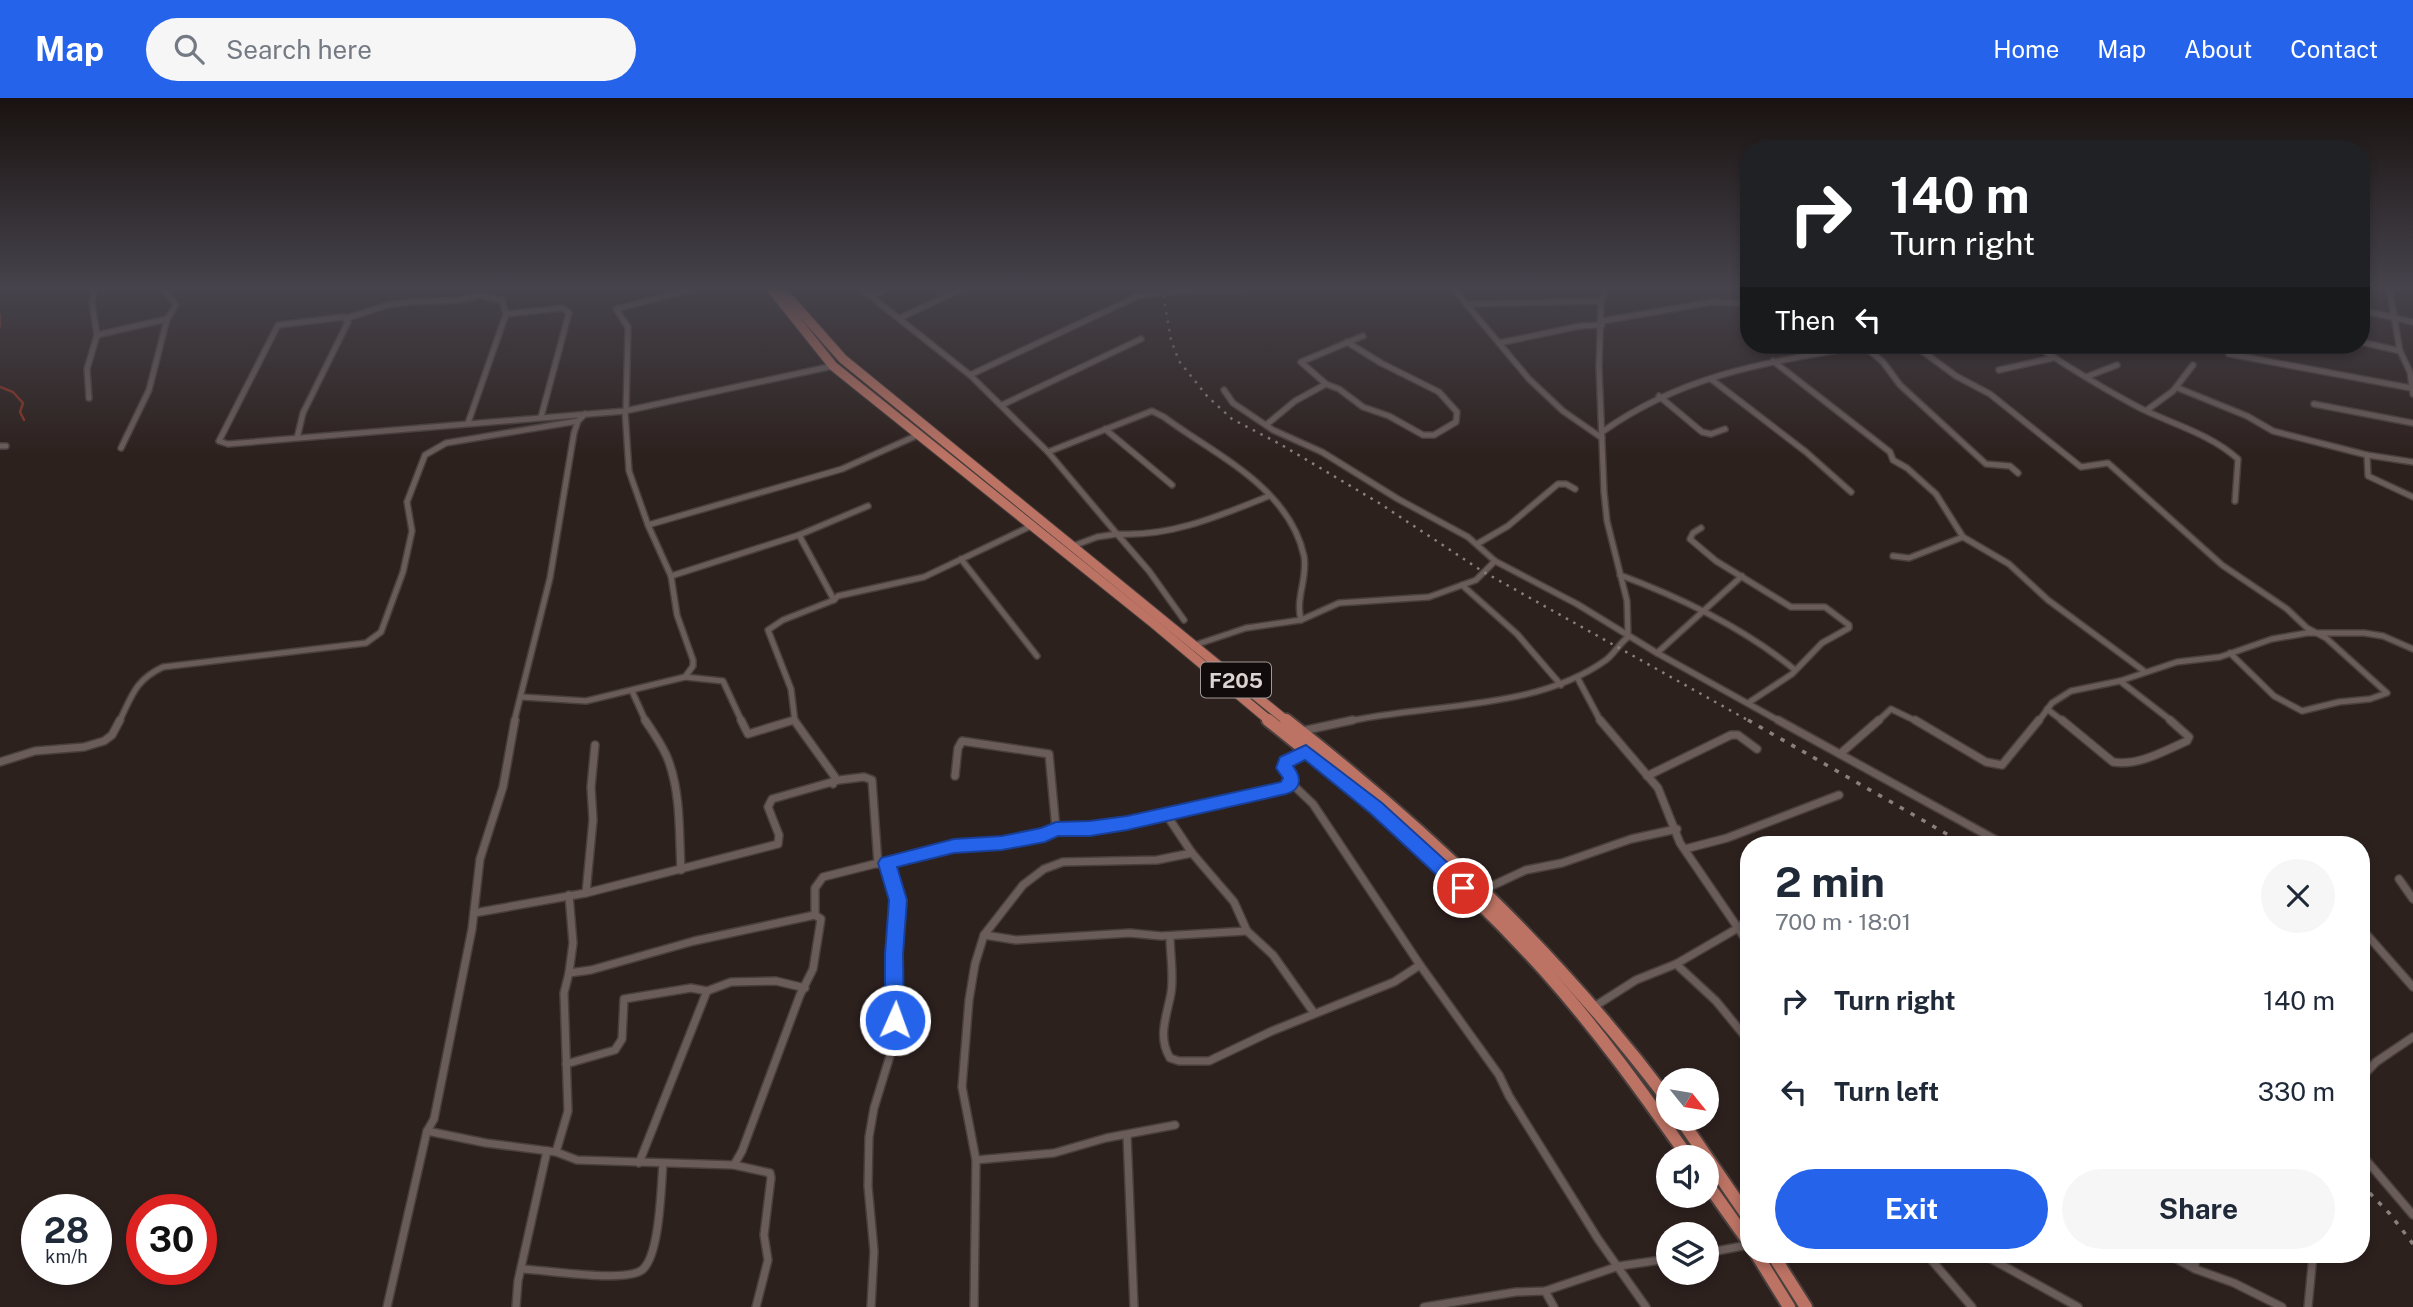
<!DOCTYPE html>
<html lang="en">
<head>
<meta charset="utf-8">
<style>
  :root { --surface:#fff; --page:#f6f6f7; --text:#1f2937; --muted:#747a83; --accent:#2563eb }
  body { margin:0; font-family:"Public Sans",sans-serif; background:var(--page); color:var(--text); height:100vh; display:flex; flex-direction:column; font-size:26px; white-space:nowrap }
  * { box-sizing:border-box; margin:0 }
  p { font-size:23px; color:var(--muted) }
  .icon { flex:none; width:38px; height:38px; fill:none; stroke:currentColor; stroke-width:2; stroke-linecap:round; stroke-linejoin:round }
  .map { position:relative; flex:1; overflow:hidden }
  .details { position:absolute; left:1740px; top:738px; width:630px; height:427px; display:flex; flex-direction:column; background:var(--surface); border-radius:28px; box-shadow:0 4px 10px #0003 }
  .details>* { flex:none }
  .hud { position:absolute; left:1740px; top:42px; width:630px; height:214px; border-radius:28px; box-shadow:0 4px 10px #0003; background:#202124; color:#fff; overflow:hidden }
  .needle { width:46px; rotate:120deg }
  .buttons { position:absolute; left:1656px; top:970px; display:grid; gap:14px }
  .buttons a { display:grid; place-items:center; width:63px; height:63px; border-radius:50%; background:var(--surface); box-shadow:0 4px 10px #0003; font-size:35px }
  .speed { position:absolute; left:21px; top:1096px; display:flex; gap:14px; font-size:35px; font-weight:700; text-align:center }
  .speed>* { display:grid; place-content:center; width:91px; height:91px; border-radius:50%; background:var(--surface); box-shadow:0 4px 10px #0003; line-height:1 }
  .speed small { font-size:18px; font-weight:400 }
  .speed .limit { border:10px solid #d22; background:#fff; color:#111 }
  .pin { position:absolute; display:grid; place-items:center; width:60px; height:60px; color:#fff; margin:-30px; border:4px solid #fff; border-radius:50%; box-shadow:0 2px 7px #0007 }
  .me { position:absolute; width:77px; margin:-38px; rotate:2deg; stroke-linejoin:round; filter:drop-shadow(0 0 5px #0008) }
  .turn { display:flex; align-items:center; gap:24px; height:147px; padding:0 35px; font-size:32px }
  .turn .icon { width:91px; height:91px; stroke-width:2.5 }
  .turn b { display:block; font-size:49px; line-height:60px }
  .then { display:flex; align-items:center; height:66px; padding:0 35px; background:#0003; gap:14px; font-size:26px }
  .round { display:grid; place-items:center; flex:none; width:74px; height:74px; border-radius:37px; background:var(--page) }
  .overview { display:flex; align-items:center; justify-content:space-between; height:119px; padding:0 35px }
  h1 { font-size:42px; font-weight:700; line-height:52px }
  .cta { display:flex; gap:14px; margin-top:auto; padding:14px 35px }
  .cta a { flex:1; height:80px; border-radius:42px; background:var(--accent); color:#fff; font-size:28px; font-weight:700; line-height:80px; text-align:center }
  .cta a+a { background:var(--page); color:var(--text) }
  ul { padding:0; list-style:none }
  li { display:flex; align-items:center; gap:21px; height:91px; padding:0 35px }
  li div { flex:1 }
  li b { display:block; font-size:26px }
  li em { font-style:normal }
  header { display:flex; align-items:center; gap:42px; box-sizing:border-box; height:98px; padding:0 35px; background:var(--accent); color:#fff }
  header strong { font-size:33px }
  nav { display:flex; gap:38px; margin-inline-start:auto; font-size:24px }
  .search { width:490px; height:63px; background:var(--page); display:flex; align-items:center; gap:18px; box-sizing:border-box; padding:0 24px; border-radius:38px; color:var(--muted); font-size:26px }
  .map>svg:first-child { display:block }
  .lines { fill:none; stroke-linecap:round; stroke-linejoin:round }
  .stream { stroke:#8b3321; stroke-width:2.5 }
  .minor-far1-casing { stroke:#493f3d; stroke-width:8 }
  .minor-casing { stroke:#493f3d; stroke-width:10 }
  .primary-far1-casing { stroke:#493f3d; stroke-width:11 }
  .primary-casing { stroke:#493f3d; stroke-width:16 }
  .minor-far1 { stroke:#6a5c59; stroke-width:5 }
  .minor { stroke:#6a5c59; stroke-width:7 }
  .primary-far1 { stroke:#bc7364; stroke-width:9 }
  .primary { stroke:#bc7364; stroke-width:12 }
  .rail-far1 { stroke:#8a807d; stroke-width:2.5; stroke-dasharray:2.5 6; stroke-linecap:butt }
  .rail { stroke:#8a807d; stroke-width:3.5; stroke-dasharray:4.5 8; stroke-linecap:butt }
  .route { fill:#2563eb; stroke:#184099; stroke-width:2 }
  .labels { text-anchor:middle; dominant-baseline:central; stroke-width:7; stroke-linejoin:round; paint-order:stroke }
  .shield { fill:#110c0b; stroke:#9f9896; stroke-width:2 }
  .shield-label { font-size:21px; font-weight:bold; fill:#dcd4d2 }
</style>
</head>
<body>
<header>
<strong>Map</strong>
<div class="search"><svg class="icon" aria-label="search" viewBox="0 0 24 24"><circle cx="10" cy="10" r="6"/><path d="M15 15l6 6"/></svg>Search here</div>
<nav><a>Home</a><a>Map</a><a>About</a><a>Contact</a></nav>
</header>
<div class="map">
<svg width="2413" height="1209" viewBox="0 0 2413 1209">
  <rect width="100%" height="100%" fill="#2d211e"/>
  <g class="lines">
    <g class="stream">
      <polyline points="0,217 0,228"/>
      <polyline points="0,289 13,294 23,305 20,314 24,322"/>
    </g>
    <defs>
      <g id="minor-far1">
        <polyline points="62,189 67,189"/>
        <polyline points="859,189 970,277 1048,354"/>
        <polyline points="1452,189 1529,281 1563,313 1602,340"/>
        <polyline points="871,198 891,189"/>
        <polyline points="1467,206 1601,203"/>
        <polyline points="2361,212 2413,224"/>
        <polyline points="347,220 388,207 411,204 458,202 480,197 502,202 506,216"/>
        <polyline points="900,220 966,189"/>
        <polyline points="1602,223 1712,204 1748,205"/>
        <polyline points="97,237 167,221 176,207 162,189"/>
        <polyline points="2361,244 2400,253 2390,195"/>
        <polyline points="1499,245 1580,228 1602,227"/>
        <polyline points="1914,247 1956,278 1990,296 2081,369 2108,365 2222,467 2287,511 2307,530 2326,540 2387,595 2370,601 2339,604 2302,613 2274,598 2230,555"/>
        <path d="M2035,247c35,23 70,45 107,64 33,16 68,25 96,50l-3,42"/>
        <polyline points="1864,248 1883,264 1900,287 1986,366 2010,368 2018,375"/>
        <polyline points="2400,253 2410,274 2413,296"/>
        <polyline points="2229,256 2411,290"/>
        <polyline points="1773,263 1890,354 1893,362 1907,370 1936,396 1963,439 2009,466 2048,502 2144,573"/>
        <polyline points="1999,272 2053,260"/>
        <polyline points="970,277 1138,198 1164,194 1244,190"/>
        <polyline points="2086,279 2117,267"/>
        <polyline points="1711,281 1806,354 1851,394"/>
        <polyline points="1326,286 1301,264 1363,238"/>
        <polyline points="2178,290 2247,318 2273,333 2367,357"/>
        <polyline points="1224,292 1233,305 1273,332 1322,354 1398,401 1468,439 1495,463 1577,506 1657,555 1781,624"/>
        <polyline points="1659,298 1702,334 1711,336 1725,331"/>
        <polyline points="89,300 87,271 97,237 92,205 95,189"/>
        <polyline points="2314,306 2413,325"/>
        <polyline points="1002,307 1141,241"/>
        <polyline points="626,312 628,229 616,211 700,189"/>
        <polyline points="2147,312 2173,293 2193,267"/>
        <polyline points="625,313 629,373 648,427 842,371 918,337"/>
        <polyline points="468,325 506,216 563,210 569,215 541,319"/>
        <polyline points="1266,327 1295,303 1326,286 1339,291 1363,309 1389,318 1423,337 1434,337 1456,324 1457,314 1439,294 1381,265 1347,244"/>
        <polyline points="1105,331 1172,387"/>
        <path d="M1602,334c83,-59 168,-70 266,-87"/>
        <polyline points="297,340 303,315 348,224 344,219 278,227 219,343 228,346 625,313 833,268"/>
        <polyline points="0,348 6,348"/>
        <polyline points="121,350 149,292 167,221"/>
        <polyline points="2413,364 2367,357 2368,378 2413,399"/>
        <polyline points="648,427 671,478 799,437 868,408"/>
        <polyline points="1701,430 1693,435 1690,441 1716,463 1791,509 1825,509 1849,527 1849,530 1822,545 1792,576 1748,605"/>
        <polyline points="799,437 834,502 838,498 924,479 1031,428"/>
        <polyline points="1477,446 1508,428 1558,386 1566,386 1575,391"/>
        <path d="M1073,448l24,-9 20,-3 -69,-82 104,-41 12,6c51,38 125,70 140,139 4,22 -9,42 -3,64l-55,8 -54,18"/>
        <polyline points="1893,458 1909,460 1963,439"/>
        <polyline points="961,461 1037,558"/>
        <path d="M1620,477c62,23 124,53 175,95"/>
        <polyline points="1462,487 1517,536 1561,587"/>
        <path d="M1184,522l-35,-49 -32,-37c54,3 102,-18 152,-38"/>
        <polyline points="1301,522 1339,505 1429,499 1476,482 1495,463"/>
        <polyline points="1657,555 1742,478"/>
        <polyline points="685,579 723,583 742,624"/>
        <polyline points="1577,579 1601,624"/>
        <polyline points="2120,583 2173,624"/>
        <polyline points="632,593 646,624"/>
        <polyline points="522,599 586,603 685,579 693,568 693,562 677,517 671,478"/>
        <polyline points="2047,611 2064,624"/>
        <path d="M119,624c13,-26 16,-42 44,-55l203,-24 15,-11 22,-60 9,-41 -5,-29 18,-47 21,-12 132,-22"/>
        <polyline points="514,624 550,480 574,335 578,323 585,316"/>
        <polyline points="789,624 794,622"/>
        <polyline points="795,624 791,591 768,532 783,522 834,502"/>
        <path d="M1345,624c83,-19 190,-11 261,-62 8,-6 13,-16 22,-23l-1,-36 -20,-80 -3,-29 -5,-125 2,-66 4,-14"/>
        <polyline points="1877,624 1891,611 1918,624"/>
        <polyline points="2038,624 2052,605 2071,593 2120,583 2177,564 2220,559 2272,541 2307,535 2364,535 2383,538 2413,551"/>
      </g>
      <g id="minor">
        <polyline points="515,622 503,689 480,761 472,831 434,1021 427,1033 486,1045 556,1054 577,1062 734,1067 742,1053 800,897 813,871 821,821 815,817 815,790 823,779 926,753 1002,745 1045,737 1056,731 1090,731 1127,725 1286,690 1292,679 1284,670 1286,664 1306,654"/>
        <path d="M645,622c9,14 19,27 24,42 12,34 10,72 12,108"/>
        <polyline points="741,622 748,636 794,622"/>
        <polyline points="794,622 835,679 833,686"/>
        <polyline points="1600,622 1658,690 1680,745 1738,830 1748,822"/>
        <polyline points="1778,622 2005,747"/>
        <polyline points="1915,622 1986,664 2002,667 2039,622"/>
        <path d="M2062,622l51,42c26,4 51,-11 74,-21l2,-4 -19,-17"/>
        <polyline points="1302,633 1353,622"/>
        <polyline points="1840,656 1879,622"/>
        <polyline points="0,664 35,653 84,649 104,643 112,637 120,622"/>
        <polyline points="955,678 958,650 962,643 1049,656 1056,731"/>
        <polyline points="1647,678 1731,637 1738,637 1757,651"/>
        <polyline points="1291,685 1313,706 1420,867 1499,977 1509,998 1598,1141 1646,1209"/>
        <polyline points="1166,716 1192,755 1234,804 1247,833 1273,857 1314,915"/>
        <polyline points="1685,751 1727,740 1839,697"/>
        <polyline points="2399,781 2413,801"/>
        <polyline points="1483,792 1526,772 1562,765 1631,741 1677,731"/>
        <polyline points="586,795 593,722 591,689 595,647"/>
        <polyline points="569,797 573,845 569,875"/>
        <polyline points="474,815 586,795 778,746 779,737 768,709 772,701 839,682 864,679 872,682 878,766"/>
        <polyline points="2361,830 2413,889"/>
        <polyline points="984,837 1016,842 1130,835 1161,838 1247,833"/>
        <path d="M1170,838c0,18 4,39 1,57 -4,23 -14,43 -1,65l9,3h30l63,-30 122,-49 26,-17"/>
        <polyline points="1676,866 1738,830 1748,845"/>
        <polyline points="1592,910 1636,882 1676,866 1716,903 1748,942"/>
        <polyline points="566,966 615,952 622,941 624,901 691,890 707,893 731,884 776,883 805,890"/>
        <polyline points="2361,980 2376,964 2413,939"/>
        <polyline points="1127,1037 1134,1209"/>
        <polyline points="556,1054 568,1013 564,895 569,875 591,872 694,843 815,817"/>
        <polyline points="2361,1056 2413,1117"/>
        <polyline points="976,1062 1054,1055 1106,1040 1175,1027"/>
        <polyline points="639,1065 707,893"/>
        <polyline points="734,1067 770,1075 771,1080 764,1137 768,1162 756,1209"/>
        <polyline points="1706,1155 1748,1147"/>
        <polyline points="1927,1157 1972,1209"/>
        <polyline points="1984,1157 2078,1209"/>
        <polyline points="2169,1157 2195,1171 2195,1157"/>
        <path d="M522,1171c24,1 103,14 120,1 18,-14 19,-84 21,-106"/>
        <polyline points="2195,1171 2234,1185 2282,1209"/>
        <polyline points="1545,1193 1554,1209"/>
        <polyline points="387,1209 427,1033"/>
        <polyline points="516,1209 518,1183 547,1053"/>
        <polyline points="871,1209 874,1153 868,1088 869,1039 874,1010 893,948 896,895 894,856 898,802 887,765"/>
        <polyline points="974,1209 976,1062 962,989 969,902 975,866 984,837 1023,787 1044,771 1063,764 1157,762 1192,755"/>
        <polyline points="1424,1209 1516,1194 1545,1193 1619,1168 1668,1161"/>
        <polyline points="2308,1209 2313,1157"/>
      </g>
      <g id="primary-far1">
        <polyline points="770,189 833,268 1153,525 1271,624"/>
        <polyline points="779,189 843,261 1288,624"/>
      </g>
      <g id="primary">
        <path d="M1268,622c98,78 193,158 277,251 52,58 98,122 143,186"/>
        <path d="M1286,622c143,112 272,234 382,380"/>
        <polyline points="1680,1020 1748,1119"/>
        <polyline points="1706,1084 1748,1143"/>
        <polyline points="1757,1157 1789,1209"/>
        <polyline points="1773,1157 1806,1209"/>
      </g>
    </defs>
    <use href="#minor-far1" class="minor-far1-casing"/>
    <use href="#minor" class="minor-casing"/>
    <use href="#primary-far1" class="primary-far1-casing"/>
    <use href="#primary" class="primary-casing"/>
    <use href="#minor-far1" class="minor-far1"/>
    <use href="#minor" class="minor"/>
    <use href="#primary-far1" class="primary-far1"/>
    <use href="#primary" class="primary"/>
    <polyline class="rail-far1" points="1162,189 1171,242 1179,263 1207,298 1232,321 1280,346 1379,405 1482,473 1751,624"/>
    <g class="rail">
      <polyline points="1748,622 1966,747"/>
      <polyline points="2361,1086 2390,1116 2413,1146"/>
    </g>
  </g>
  <linearGradient id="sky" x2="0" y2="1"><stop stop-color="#191210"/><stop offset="0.53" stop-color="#46434c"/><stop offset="1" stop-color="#46434c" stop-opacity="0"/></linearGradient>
  <rect width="2413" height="358" fill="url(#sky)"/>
  <path class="route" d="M1306,647l76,58 87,79 3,6 -3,5 -6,2 -7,-2 -86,-80 -65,-53 -12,6c8,11 10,23 -7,28l-159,36 -37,6h-32l-13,6 -43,8 -48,3 -57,14 10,33 -4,54 1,66 -3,6 -6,3 -7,-3 -3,-6v-66l4,-54 -11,-37 3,-5 73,-19 48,-3 39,-8 15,-6 34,-1 37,-5 154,-34 2,-4 -7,-10 4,-11z"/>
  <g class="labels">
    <rect class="shield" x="1201" y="564.5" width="70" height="35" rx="5"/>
    <g class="shield-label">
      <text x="1236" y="582">F205</text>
    </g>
  </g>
</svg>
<div class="buttons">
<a><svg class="needle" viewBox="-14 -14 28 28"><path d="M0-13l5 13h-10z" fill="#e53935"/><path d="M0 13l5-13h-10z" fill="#747a83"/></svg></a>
<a><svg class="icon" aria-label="sound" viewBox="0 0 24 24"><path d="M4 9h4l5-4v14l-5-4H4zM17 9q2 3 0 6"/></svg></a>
<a><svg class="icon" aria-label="layers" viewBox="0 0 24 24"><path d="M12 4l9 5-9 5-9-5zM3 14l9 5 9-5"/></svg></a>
</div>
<div class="speed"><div>28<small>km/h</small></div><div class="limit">30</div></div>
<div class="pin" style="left:1463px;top:790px;background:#d93025"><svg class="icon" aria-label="arrive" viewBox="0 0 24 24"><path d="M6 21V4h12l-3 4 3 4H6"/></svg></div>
<svg class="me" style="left:895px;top:922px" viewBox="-20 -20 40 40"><circle r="17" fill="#2563eb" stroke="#fff" stroke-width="3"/><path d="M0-11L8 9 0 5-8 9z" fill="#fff"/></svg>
<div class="hud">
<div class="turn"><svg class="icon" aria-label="right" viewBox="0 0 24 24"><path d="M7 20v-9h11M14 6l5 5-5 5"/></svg><div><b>140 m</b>Turn right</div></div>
<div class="then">Then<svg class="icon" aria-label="left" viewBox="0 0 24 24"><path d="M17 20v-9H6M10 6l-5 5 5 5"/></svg></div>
</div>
<section class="details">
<div class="overview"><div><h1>2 min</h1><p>700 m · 18:01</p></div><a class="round"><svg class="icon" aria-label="close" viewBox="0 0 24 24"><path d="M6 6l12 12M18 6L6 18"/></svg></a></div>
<ul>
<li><svg class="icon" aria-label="right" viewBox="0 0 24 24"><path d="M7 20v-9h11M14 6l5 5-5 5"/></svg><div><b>Turn right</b></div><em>140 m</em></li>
<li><svg class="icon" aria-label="left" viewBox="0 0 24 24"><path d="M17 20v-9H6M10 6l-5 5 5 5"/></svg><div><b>Turn left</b></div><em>330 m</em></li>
</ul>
<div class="cta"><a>Exit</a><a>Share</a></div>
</section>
</div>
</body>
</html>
